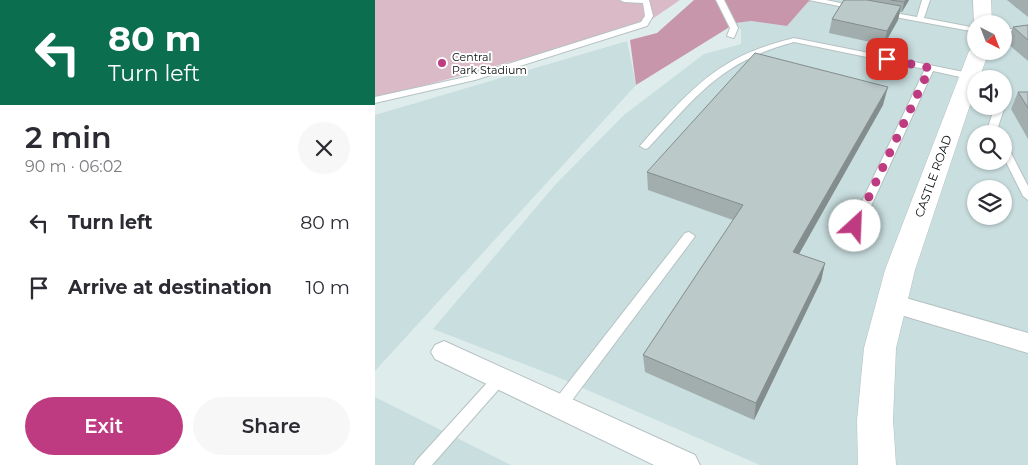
<!DOCTYPE html>
<html lang="en">
<head>
<meta charset="utf-8">
<style>
  :root { --surface:#fff; --page:#f7f7f7; --text:#2b2b33; --muted:#7c7c81; --accent:#bf3b81 }
  body { margin:0; font-family:Montserrat,sans-serif; background:var(--page); color:var(--text); height:100vh; display:flex; flex-direction:column; font-size:19px; white-space:nowrap }
  * { box-sizing:border-box; margin:0 }
  p { font-size:16px; color:var(--muted) }
  .icon { flex:none; width:28px; height:28px; fill:none; stroke:currentColor; stroke-width:2; stroke-linecap:round; stroke-linejoin:round }
  .map { position:relative; flex:1; overflow:hidden }
  .side { display:flex; flex-direction:column; background:var(--surface); width:375px }
  .side>* { flex:none }
  .top-card { background:#0b6e4f; color:#fff; overflow:hidden }
  .needle { width:32px; rotate:138deg }
  .tools { position:absolute; left:592px; top:15px; display:grid; gap:10px }
  .tools a { display:grid; place-items:center; width:45px; height:45px; border-radius:50%; background:var(--surface); box-shadow:0 1px 4px #0004; font-size:25px }
  .pin { position:absolute; display:grid; place-items:center; width:42px; height:42px; color:#fff; margin:-21px; border-radius:10px; box-shadow:0 2px 8px #0006 }
  .me { position:absolute; width:55px; margin:-28px; rotate:25deg; stroke-linejoin:round; filter:drop-shadow(0 0 4px #0008) }
  .turn { display:flex; align-items:center; gap:18px; height:105px; padding:0 25px; font-size:22px }
  .turn .icon { width:65px; height:65px; stroke-width:2.5 }
  .turn b { display:block; font-size:35px; line-height:42px }
  .round { display:grid; place-items:center; flex:none; width:52px; height:52px; border-radius:26px; background:var(--page) }
  .summary { display:flex; align-items:center; justify-content:space-between; height:85px; padding:0 25px }
  h1 { font-size:30px; font-weight:600; line-height:38px }
  .action { display:flex; gap:10px; margin-top:auto; padding:10px 25px }
  .action a { flex:1; height:58px; border-radius:30px; background:var(--accent); color:#fff; font-size:20px; font-weight:600; line-height:58px; text-align:center }
  .action a+a { background:var(--page); color:var(--text) }
  ul { padding:0; list-style:none }
  li { display:flex; align-items:center; gap:15px; height:65px; padding:0 25px }
  li div { flex:1 }
  li b { display:block; font-size:19px }
  li em { font-style:normal }
  main { display:flex; flex:1; min-height:0 }
  .map>svg:first-child { display:block }
  .built { fill:#c9dedf; fill-rule:evenodd }
  .green { fill:#dbbac7 }
  .forest { fill:#c896ab }
  .lines { fill:none; stroke-linecap:round; stroke-linejoin:round }
  .lane-casing { stroke:#b5c1c2; stroke-width:2 }
  .street-casing { stroke:#b5c1c2; stroke-width:2 }
  .secondary-casing { stroke:#b5c1c2; stroke-width:1 }
  .lane { fill:#fff; fill-rule:evenodd }
  .street { fill:#fff; fill-rule:evenodd }
  .secondary { fill:#fff; fill-rule:evenodd }
  .wall { fill:#a2adad }
  .shaded-wall { fill:#848d8d }
  .building { fill:#bcc9c9; stroke:#848d8d }
  .route { stroke:#bf3b81; stroke-width:9; stroke-dasharray:0 16.2 }
  .poi-dot { fill:#bf3b81; stroke:#fff; stroke-width:2 }
  .labels { text-anchor:middle; dominant-baseline:central; stroke-width:4; stroke-linejoin:round; paint-order:stroke }
  .far-poi-label { font-size:11px; fill:#0a0e0e; stroke:#fff; text-anchor:start }
  .street-label { font-size:12px; fill:#0a0e0e; stroke:#fff }
</style>
</head>
<body>
<main>
<section class="side">
<div class="top-card">
<div class="turn"><svg class="icon" aria-label="left" viewBox="0 0 24 24"><path d="M17 20v-9H6M10 6l-5 5 5 5"/></svg><div><b>80 m</b>Turn left</div></div>
</div>
<div class="summary"><div><h1>2 min</h1><p>90 m · 06:02</p></div><a class="round"><svg class="icon" aria-label="close" viewBox="0 0 24 24"><path d="M6 6l12 12M18 6L6 18"/></svg></a></div>
<ul>
<li><svg class="icon" aria-label="left" viewBox="0 0 24 24"><path d="M17 20v-9H6M10 6l-5 5 5 5"/></svg><div><b>Turn left</b></div><em>80 m</em></li>
<li><svg class="icon" aria-label="arrive" viewBox="0 0 24 24"><path d="M6 21V4h12l-3 4 3 4H6"/></svg><div><b>Arrive at destination</b></div><em>10 m</em></li>
</ul>
<div class="action"><a>Exit</a><a>Share</a></div>
</section>
<div class="map">
<svg width="653" height="465" viewBox="0 0 653 465">
  <rect width="100%" height="100%" fill="#dfecec"/>
  <g class="built">
    <path d="M439,0h214v465h-268l-205,-89 -122,-47 122,-144 69,-70 80,-61 37,-10v-14l-5,-7 15,-2 36,5 21,-24zM601,24h28v27h-28zM601,79h28v27h-28zM601,134h28v27h-28zM601,189h28v27h-28z"/>
    <polygon points="252,41 261,85 0,371 0,115"/>
    <polygon points="0,397 136,465 0,465"/>
  </g>
  <polygon class="green" points="0,0 305,0 267,26 0,99"/>
  <polygon class="forest" points="319,0 439,0 433,2 412,26 376,21 361,23 261,85 255,40 282,33"/>
  <g class="lines">
    <defs>
      <g id="lane">
        <polygon points="245,0 274,0 278,16 272,26 100,80 0,103 0,97 95,76 266,22 270,16 268,3 249,2"/>
        <polygon points="341,0 349,0 363,28 359,38 352,36 355,28"/>
        <polygon points="434,0 451,0 483,7 479,9"/>
        <polygon points="547,0 555,0 549,18 601,28 601,32 509,15 505,13 509,11 542,17"/>
        <rect x="629" y="29" width="24" height="4"/>
        <path d="M419,38l175,35 4,3 -4,3 -36,-8 -79,172 -6,4 -6,-4 83,-174 -131,-27c-73,19 -97,54 -146,106l-3,1 -5,-3c8,-10 17,-19 26,-29 40,-44 70,-65 128,-79z"/>
        <polygon points="629,105 630,106 623,127 626,134 616,134 613,127 620,106"/>
        <polygon points="629,146 634,149 653,186 653,200 648,196 629,158"/>
        <polygon points="314,232 320,236 318,239 189,411 184,412 179,411 177,406 179,401 310,233"/>
        <polygon points="126,371 131,373 133,377 131,381 57,465 39,465 42,460 121,373"/>
      </g>
      <g id="street">
        <polygon points="517,294 653,333 653,353 509,310 505,303 509,296"/>
        <polygon points="69,341 320,455 325,465 279,465 60,359 56,352 60,345"/>
      </g>
      <g id="secondary">
        <polygon points="598,0 616,0 617,24 601,24 601,28 599,24"/>
        <polygon points="601,46 601,51 614,51 604,79 601,79 601,87 540,270 521,348 518,420 521,465 483,465 482,420 489,348 510,270 594,51"/>
      </g>
    </defs>
    <use href="#lane" class="lane-casing"/>
    <use href="#street" class="street-casing"/>
    <use href="#secondary" class="secondary-casing"/>
    <use href="#lane" class="lane"/>
    <use href="#street" class="street"/>
    <use href="#secondary" class="secondary"/>
  </g>
  <g class="wall">
    <polygon points="469,0 534,0 527,12 525,12 523,20 509,45 454,33 457,19"/>
    <polygon points="632,0 653,0 653,17"/>
    <polygon points="653,25 653,61 632,43 638,27"/>
    <polygon points="643,92 653,92 653,139 636,109"/>
    <polygon points="508,105 424,254 450,263 446,281 379,420 270,372 268,355 358,220 273,190 272,172"/>
  </g>
  <g class="shaded-wall">
    <polygon points="531,0 534,0 527,12 529,2"/>
    <polygon points="526,6 523,20 509,45 512,31"/>
    <polygon points="513,87 508,105 415,270 418,252"/>
    <polygon points="450,263 446,281 379,420 381,403"/>
  </g>
  <g class="building">
    <polygon points="469,0 492,0 526,6 512,31 457,19"/>
    <polygon points="516,0 531,0 529,2"/>
    <polygon points="653,25 653,40 638,27"/>
    <polygon points="380,53 513,87 418,252 450,263 381,403 268,355 368,205 272,172"/>
    <polygon points="643,92 653,92 653,108"/>
  </g>
  <g class="lines">
    <polyline class="route" points="480,226 555,68 512,59"/>
  </g>
  <circle class="poi-dot" cx="67" cy="63" r="5"/>
  <g class="labels">
    <g class="far-poi-label">
      <text x="77" y="57">Central<tspan x="77" dy="13">Park Stadium</tspan></text>
    </g>
    <g class="street-label">
      <text transform="translate(558 176) rotate(-70)">CASTLE ROAD</text>
    </g>
  </g>
</svg>
<div class="tools">
<a><svg class="needle" viewBox="-14 -14 28 28"><path d="M0-13l5 13h-10z" fill="#e53935"/><path d="M0 13l5-13h-10z" fill="#7c7c81"/></svg></a>
<a><svg class="icon" aria-label="sound" viewBox="0 0 24 24"><path d="M4 9h4l5-4v14l-5-4H4zM17 9q2 3 0 6"/></svg></a>
<a><svg class="icon" aria-label="search" viewBox="0 0 24 24"><circle cx="10" cy="10" r="6"/><path d="M15 15l6 6"/></svg></a>
<a><svg class="icon" aria-label="layers" viewBox="0 0 24 24"><path d="M12 4l9 5-9 5-9-5zM3 14l9 5 9-5"/></svg></a>
</div>
<div class="pin" style="left:512px;top:59px;background:#d93025"><svg class="icon" aria-label="arrive" viewBox="0 0 24 24"><path d="M6 21V4h12l-3 4 3 4H6"/></svg></div>
<svg class="me" style="left:480px;top:226px" viewBox="-20 -20 40 40"><circle r="19" fill="#fff"/><path d="M0-13L10 11 0 6-10 11z" fill="#bf3b81"/></svg>
</div>
</main>
</body>
</html>
